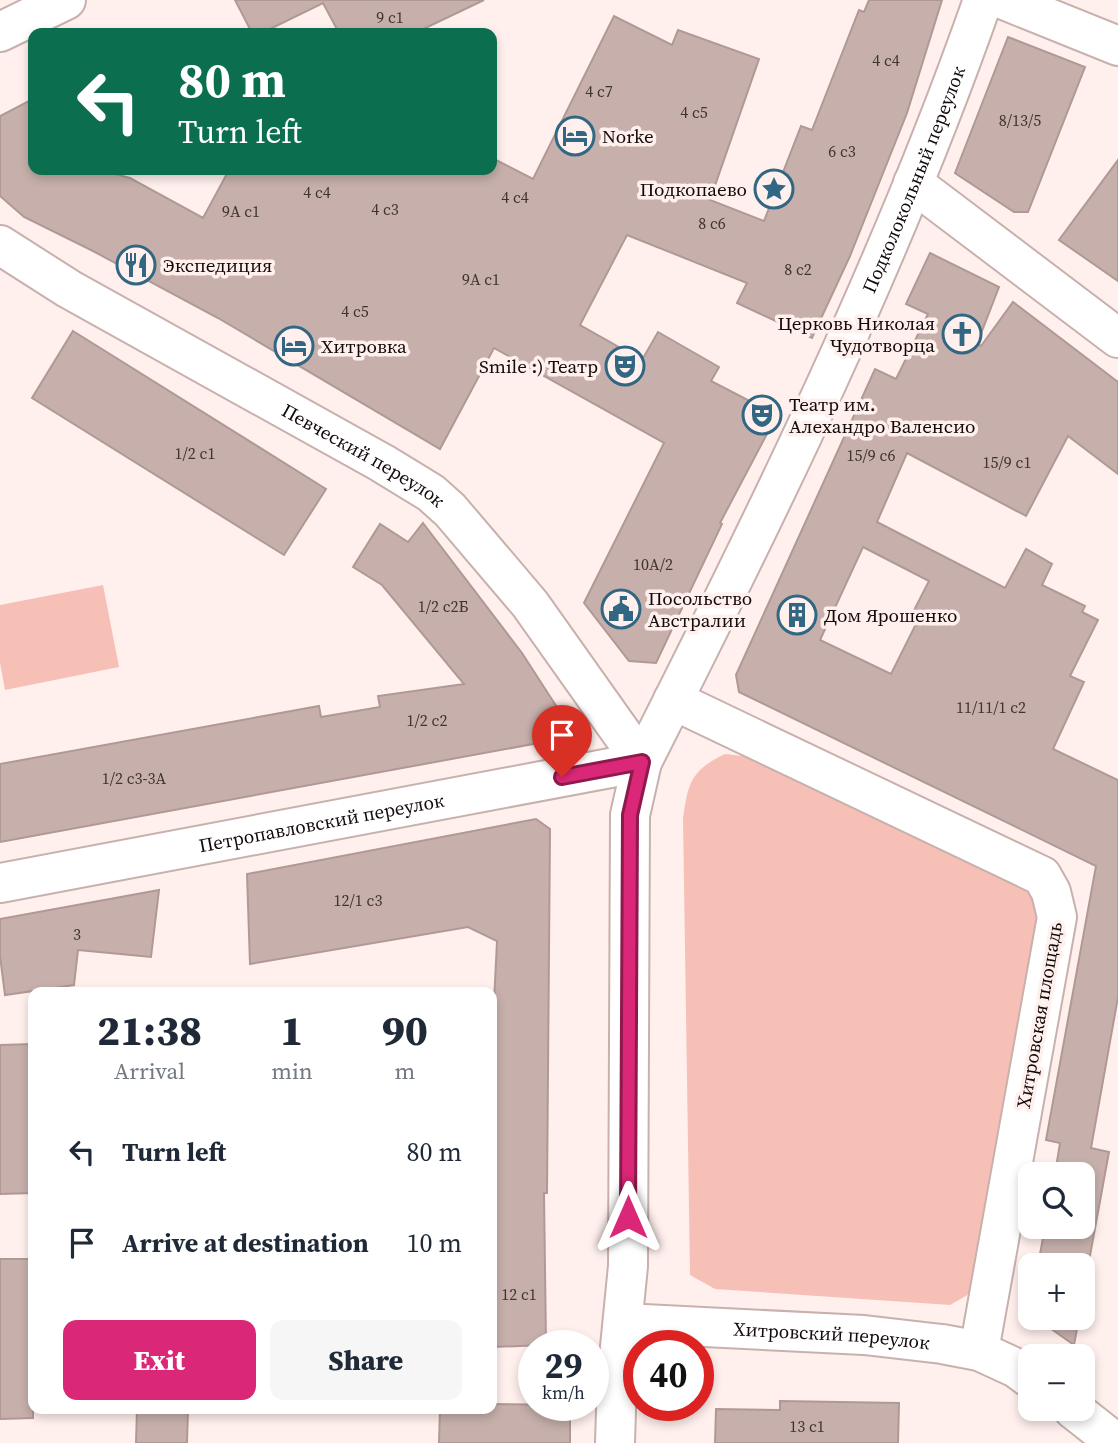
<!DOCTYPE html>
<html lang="en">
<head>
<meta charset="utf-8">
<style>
  :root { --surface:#fff; --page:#f6f6f7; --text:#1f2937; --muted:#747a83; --accent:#db2777 }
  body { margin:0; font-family:"Source Serif 4",serif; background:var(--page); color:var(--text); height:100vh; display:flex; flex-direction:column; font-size:26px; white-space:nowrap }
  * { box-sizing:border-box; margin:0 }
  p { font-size:23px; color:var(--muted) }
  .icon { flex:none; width:38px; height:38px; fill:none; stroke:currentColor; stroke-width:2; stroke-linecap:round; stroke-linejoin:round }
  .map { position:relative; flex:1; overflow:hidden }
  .side { position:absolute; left:28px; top:987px; width:469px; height:427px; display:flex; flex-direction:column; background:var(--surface); border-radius:14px; box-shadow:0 4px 10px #0003 }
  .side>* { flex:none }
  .hud { position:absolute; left:28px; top:28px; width:469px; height:147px; border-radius:14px; box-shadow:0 4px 10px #0003; background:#0b6e4f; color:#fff; overflow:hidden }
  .tools { position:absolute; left:1018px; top:1162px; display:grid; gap:14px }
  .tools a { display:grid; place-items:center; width:77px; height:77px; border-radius:14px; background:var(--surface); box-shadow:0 4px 10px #0003; font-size:35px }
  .speed { position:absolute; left:518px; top:1330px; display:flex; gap:14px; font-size:35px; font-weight:700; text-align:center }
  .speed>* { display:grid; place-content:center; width:91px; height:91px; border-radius:50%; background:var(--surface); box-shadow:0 4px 10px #0003; line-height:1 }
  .speed small { font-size:18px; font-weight:400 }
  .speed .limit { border:10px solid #d22; background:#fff; color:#111 }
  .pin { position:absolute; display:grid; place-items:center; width:60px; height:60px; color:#fff; margin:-72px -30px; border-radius:50% 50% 50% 0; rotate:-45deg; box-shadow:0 0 7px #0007 }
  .pin .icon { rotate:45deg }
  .me { position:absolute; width:77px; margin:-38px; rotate:0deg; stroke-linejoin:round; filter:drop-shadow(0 0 5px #0008) }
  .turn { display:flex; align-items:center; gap:24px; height:147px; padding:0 35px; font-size:32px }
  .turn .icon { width:91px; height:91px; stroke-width:2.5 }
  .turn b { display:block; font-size:49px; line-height:60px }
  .eta { display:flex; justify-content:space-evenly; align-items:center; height:119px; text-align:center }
  .eta b { font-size:42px; font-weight:800; line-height:49px }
  .action { display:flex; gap:14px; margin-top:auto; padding:14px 35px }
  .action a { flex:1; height:80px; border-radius:14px; background:var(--accent); color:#fff; font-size:28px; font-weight:800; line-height:80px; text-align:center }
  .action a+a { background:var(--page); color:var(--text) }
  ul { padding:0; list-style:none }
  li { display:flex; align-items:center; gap:21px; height:91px; padding:0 35px }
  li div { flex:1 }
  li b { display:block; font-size:26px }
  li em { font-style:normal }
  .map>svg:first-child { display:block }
  .green { fill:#f6c0b7 }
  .building { fill:#c7b0ac; stroke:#b09995; stroke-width:2; fill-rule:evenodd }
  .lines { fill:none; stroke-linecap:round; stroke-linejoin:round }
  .minor-casing { stroke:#c8b1ad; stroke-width:42 }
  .major-casing { stroke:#c8b1ad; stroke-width:42 }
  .minor { stroke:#fff; stroke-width:38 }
  .major { stroke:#fff; stroke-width:38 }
  .route-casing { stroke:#8e194d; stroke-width:18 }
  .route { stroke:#db2777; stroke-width:12 }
  .labels { text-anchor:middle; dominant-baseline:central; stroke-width:7; stroke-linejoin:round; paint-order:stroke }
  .number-label { font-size:16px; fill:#3f3432 }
  .poi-label { font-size:19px; fill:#120a09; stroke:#fff0ed; text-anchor:start }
  .street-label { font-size:19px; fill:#120a09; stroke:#fff0ed }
</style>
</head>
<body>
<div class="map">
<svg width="1118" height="1443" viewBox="0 0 1118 1443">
  <rect width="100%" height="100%" fill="#fff0ed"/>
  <g class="green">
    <polygon points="103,585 119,667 5,690 0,663 0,605"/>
    <path d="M725,754l36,4 257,121 18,19 4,19 -69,376 -21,12 -235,-16 -25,-14 -7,-457c5,-35 8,-48 42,-64z"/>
  </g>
  <g class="building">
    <polygon points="235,0 484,0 415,33 339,33 323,3 262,33 252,33"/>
    <polygon points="869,0 942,0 907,113 850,256 812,338 737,303 747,283 627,235 580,325 642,360 658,332 719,367 711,381 777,415 720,523 722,524 656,663 629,661 584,603 664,443 494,348 440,449 218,318 91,250 24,217 0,196 0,116 33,99 33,170 100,170 130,178 203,218 229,170 492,170 492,158 533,179 614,16 672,45 678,30 759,59 710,200 764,221 801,126 812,130 859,10 864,12"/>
    <polygon points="1008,37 1085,67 1028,212 1014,212 955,173"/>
    <polygon points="1118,160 1118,281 1059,240"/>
    <path d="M930,253l69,34 -22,57 4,2 32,-44 105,80v92l-50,-38 -42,80 -119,-63 -30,69 128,66 21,-39 26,15 -10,21 43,21 -3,6 16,8 -28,56 14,6 -31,67 65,31v217l-27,151 18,4 -26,142v-29h-45l7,-38h38v-53h-28l5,-31 -14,-3 50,-274 -357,-174 -3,-17 139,-306 21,10 32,-65 -22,-10zM863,547l66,34 -19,37 7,4 -26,52 -71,-34z"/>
    <polygon points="73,331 326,489 284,555 32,398"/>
    <polygon points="423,523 522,653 564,718 555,740 0,842 0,764 319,706 321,717 380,707 378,696 464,684 382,585 353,567 380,524 408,542"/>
    <polygon points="536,819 550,829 547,1193 544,1193 546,1345 492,1347 492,1043 497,941 468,927 250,964 247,874"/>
    <polygon points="159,890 151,957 78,950 74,985 5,995 0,956 0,919"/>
    <polygon points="32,1044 33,1193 0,1194 0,1045"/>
    <polygon points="0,1259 33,1259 33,1418 0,1419"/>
    <polygon points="1036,1318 1079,1318 1074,1345"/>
    <polygon points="780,1401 899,1403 898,1443 715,1443 716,1409 780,1410"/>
    <polygon points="492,1404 570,1405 570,1443 439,1443 440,1409 492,1409"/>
    <polygon points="137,1409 188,1409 187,1443 136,1443"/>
  </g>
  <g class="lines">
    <defs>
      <g id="minor">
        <polyline points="1004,0 1118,46"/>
        <polyline points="913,183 1118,338"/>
        <path id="s1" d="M0,245l69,44 313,174 49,30 19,17 80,94 112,158"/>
        <polyline points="673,700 1042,876 1051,892 1057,917 979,1351"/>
        <path id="s2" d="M0,883l642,-121"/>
        <path id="s3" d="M624,1323l240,12 78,9 37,7 37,17 15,11"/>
        <polyline points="1073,1409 1116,1443"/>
        <path id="s4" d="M615,1443l2,-66 11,-111 2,-451 12,-53c126,-249 249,-499 341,-762"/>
      </g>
      <polyline id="major" points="0,32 66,0"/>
    </defs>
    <use href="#minor" class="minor-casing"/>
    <use href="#major" class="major-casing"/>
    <use href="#minor" class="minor"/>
    <use href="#major" class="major"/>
  </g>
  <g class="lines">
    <defs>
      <polyline id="route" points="562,777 642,762 630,815 628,1217"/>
    </defs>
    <use href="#route" class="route-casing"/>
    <use href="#route" class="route"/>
  </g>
  <defs>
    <symbol id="hotel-ring" viewBox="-11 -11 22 22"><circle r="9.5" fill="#fff0ed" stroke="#326783" stroke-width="1.5"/><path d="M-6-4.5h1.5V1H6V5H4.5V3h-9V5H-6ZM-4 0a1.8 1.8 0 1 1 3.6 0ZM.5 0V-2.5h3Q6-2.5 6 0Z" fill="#326783"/></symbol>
    <symbol id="sight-ring" viewBox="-11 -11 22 22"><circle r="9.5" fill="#fff0ed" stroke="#326783" stroke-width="1.5"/><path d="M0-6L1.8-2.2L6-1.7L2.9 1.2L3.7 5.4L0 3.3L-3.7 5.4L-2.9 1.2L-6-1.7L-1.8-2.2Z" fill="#326783"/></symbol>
    <symbol id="restaurant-ring" viewBox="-11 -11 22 22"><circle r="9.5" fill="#fff0ed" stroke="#326783" stroke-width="1.5"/><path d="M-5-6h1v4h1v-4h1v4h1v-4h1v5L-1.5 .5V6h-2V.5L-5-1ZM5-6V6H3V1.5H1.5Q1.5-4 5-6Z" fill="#326783"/></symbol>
    <symbol id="church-ring" viewBox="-11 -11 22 22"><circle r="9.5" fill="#fff0ed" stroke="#326783" stroke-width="1.5"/><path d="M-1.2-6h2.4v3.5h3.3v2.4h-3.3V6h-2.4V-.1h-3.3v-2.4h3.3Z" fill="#326783"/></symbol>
    <symbol id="theatre-ring" viewBox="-11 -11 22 22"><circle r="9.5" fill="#fff0ed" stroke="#326783" stroke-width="1.5"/><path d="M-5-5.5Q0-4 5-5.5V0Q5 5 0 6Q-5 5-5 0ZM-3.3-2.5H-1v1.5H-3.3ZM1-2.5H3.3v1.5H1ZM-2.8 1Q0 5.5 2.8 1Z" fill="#326783"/></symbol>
    <symbol id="civic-ring" viewBox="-11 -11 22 22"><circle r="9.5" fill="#fff0ed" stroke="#326783" stroke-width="1.5"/><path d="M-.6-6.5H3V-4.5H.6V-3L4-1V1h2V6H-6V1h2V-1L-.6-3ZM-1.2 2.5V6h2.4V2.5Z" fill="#326783"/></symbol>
    <symbol id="building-ring" viewBox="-11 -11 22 22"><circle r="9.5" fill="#fff0ed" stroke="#326783" stroke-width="1.5"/><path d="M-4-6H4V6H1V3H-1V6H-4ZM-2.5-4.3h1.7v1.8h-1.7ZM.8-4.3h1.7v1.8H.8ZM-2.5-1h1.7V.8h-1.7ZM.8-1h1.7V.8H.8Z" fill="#326783"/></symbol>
  </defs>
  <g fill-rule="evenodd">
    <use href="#hotel-ring" x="553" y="114" width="44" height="44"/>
    <use href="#sight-ring" x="752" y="167" width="44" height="44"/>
    <use href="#restaurant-ring" x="114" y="243" width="44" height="44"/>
    <use href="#church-ring" x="940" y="312" width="44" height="44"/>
    <use href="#hotel-ring" x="272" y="324" width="44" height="44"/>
    <use href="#theatre-ring" x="603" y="344" width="44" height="44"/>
    <use href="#theatre-ring" x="740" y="393" width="44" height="44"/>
    <use href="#civic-ring" x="599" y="587" width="44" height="44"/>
    <use href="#building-ring" x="775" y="593" width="44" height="44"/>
  </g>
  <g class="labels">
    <g class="number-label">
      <text x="390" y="17">9 с1</text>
      <text x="886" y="60">4 с4</text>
      <text x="599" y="91">4 с7</text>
      <text x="694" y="112">4 с5</text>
      <text x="1020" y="120">8/13/5</text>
      <text x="842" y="151">6 с3</text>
      <text x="317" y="192">4 с4</text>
      <text x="515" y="197">4 с4</text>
      <text x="385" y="209">4 с3</text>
      <text x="241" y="211">9А с1</text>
      <text x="712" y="223">8 с6</text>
      <text x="798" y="269">8 с2</text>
      <text x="481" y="279">9А с1</text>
      <text x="355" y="311">4 с5</text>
      <text x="195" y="453">1/2 с1</text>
      <text x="871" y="455">15/9 с6</text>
      <text x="1007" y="462">15/9 с1</text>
      <text x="653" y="564">10А/2</text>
      <text x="443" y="606">1/2 с2Б</text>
      <text x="991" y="707">11/11/1 с2</text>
      <text x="427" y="720">1/2 с2</text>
      <text x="134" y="778">1/2 с3-3А</text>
      <text x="358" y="900">12/1 с3</text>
      <text x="77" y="934">3</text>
      <text x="519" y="1294">12 с1</text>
      <text x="807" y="1426">13 с1</text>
    </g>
    <g class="poi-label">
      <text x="602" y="136">Norke</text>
      <text x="747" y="189" text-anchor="end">Подкопаево</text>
      <text x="163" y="265">Экспедиция</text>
      <text x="935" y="323" text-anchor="end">Церковь Николая<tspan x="935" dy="22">Чудотворца</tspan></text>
      <text x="321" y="346">Хитровка</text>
      <text x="598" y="366" text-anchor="end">Smile :) Театр</text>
      <text x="789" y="404">Театр им.<tspan x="789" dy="22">Алехандро Валенсио</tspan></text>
      <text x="648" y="598">Посольство<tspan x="648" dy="22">Австралии</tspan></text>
      <text x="824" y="615">Дом Ярошенко</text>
    </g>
    <g class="street-label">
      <text stroke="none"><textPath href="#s4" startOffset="1326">Подколокольный переулок</textPath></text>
      <text stroke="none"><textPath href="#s1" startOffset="420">Певческий переулок</textPath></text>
      <text stroke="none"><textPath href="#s2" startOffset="327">Петропавловский переулок</textPath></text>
      <text transform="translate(1039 1015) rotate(-80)">Хитровская площадь</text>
      <text stroke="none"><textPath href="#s3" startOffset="208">Хитровский переулок</textPath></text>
    </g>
  </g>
</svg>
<div class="tools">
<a><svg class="icon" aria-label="search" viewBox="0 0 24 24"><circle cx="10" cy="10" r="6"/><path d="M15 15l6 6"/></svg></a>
<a>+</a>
<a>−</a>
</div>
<div class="speed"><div>29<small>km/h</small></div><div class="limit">40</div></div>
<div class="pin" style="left:562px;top:777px;background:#d93025"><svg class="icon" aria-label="arrive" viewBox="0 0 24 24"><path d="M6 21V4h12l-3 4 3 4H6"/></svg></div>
<svg class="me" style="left:628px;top:1217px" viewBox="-20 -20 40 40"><path d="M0-17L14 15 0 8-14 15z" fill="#db2777" stroke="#fff" stroke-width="4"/></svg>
<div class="hud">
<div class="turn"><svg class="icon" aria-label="left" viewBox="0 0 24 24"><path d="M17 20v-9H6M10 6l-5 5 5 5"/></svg><div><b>80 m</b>Turn left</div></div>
</div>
<section class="side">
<div class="eta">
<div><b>21:38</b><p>Arrival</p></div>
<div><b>1</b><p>min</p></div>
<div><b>90</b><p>m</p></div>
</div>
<ul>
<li><svg class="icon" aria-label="left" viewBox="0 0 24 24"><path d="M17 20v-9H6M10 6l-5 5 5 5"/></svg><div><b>Turn left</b></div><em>80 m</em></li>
<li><svg class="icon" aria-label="arrive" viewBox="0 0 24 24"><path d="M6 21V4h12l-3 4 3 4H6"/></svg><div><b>Arrive at destination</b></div><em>10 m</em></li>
</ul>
<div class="action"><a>Exit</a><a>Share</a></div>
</section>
</div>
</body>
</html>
